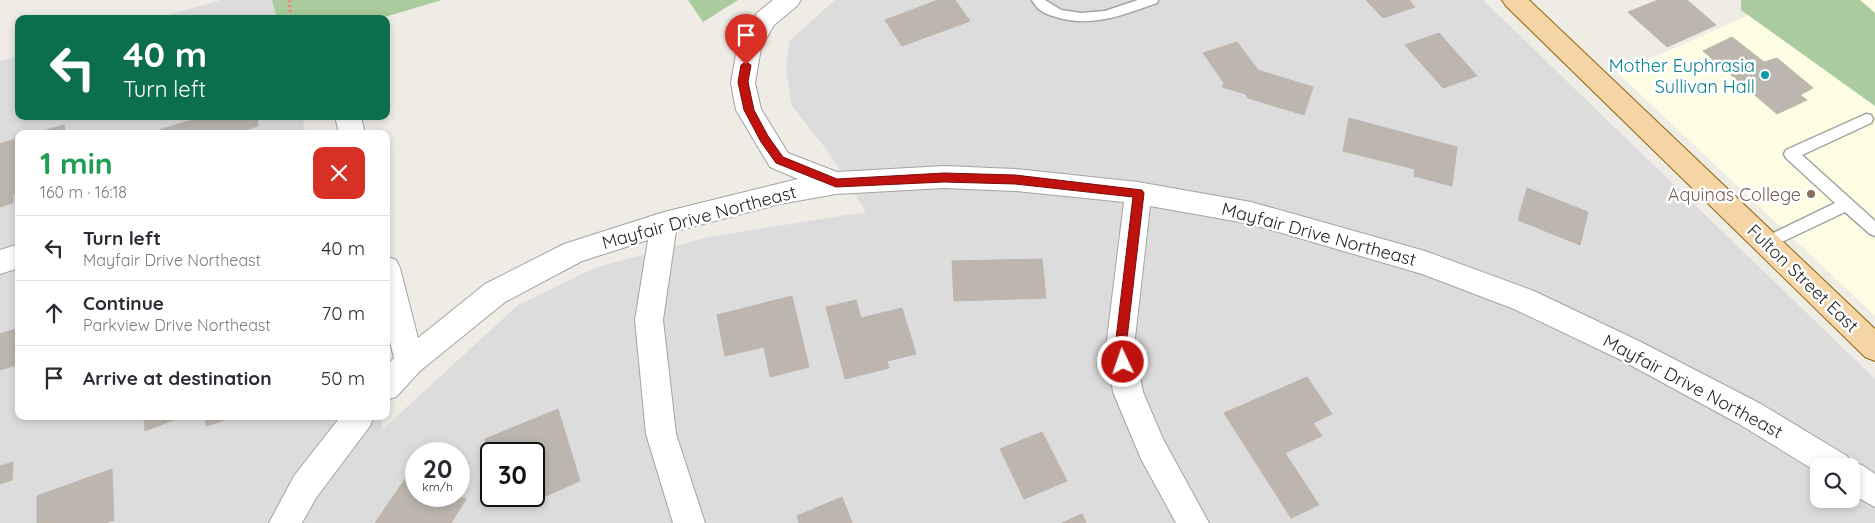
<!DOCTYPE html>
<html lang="en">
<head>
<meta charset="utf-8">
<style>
  :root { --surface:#fff; --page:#f2f2f3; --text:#2b2b33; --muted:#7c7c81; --line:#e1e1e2 }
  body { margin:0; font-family:Quicksand,sans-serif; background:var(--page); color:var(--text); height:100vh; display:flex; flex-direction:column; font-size:19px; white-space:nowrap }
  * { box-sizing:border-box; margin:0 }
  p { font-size:16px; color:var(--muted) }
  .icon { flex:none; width:28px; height:28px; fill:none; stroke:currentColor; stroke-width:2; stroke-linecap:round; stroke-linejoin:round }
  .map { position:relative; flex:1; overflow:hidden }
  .panel { position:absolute; left:15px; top:130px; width:375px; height:290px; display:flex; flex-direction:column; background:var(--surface); border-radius:10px; box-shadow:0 2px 8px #0003 }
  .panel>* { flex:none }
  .top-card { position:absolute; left:15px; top:15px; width:375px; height:105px; border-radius:10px; box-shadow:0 2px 8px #0003; background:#0b6e4f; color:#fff; overflow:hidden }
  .controls { position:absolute; left:1810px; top:458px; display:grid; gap:10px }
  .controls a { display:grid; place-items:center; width:50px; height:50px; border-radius:10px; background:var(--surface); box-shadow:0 2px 8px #0003; font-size:25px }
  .speed { position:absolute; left:405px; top:442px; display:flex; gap:10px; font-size:25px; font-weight:700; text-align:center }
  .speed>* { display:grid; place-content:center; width:65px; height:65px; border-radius:50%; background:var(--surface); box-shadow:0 2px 8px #0003; line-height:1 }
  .speed small { font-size:12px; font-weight:400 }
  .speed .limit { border:2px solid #111; border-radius:8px; background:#fff; color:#111 }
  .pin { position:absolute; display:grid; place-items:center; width:42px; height:42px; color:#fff; margin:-51px -21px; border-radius:50% 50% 50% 0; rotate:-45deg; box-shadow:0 0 5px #0007 }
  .pin .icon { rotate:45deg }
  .me { position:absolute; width:55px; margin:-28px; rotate:357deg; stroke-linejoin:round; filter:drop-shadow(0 0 4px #0008) }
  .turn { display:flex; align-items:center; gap:18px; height:105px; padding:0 25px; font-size:22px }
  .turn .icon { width:65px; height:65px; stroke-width:2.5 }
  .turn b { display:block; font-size:35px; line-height:42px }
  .round { display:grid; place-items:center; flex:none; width:52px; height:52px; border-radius:10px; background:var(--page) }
  .head { display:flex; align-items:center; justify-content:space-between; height:85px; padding:0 25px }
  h1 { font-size:30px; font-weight:700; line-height:38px; color:#1e9e55 }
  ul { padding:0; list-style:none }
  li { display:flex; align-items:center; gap:15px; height:65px; padding:0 25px; border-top:1px solid var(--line) }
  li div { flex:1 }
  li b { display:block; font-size:19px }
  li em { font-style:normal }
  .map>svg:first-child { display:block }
  .residential { fill:#dddcdc; fill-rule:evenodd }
  .education { fill:#fcfde2 }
  .forest { fill:#aacb9e }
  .building { fill:#bcb6af; stroke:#c0b4aa }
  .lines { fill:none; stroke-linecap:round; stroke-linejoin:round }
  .lane-casing { stroke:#a3a3a3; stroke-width:3 }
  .street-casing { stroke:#a3a3a3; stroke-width:2 }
  .primary-casing { stroke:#8f660b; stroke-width:2 }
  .path { stroke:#f08677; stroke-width:3; stroke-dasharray:2.5 2.5; stroke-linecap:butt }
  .lane { fill:#fff; fill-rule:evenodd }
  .street { fill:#fff; fill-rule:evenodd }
  .primary { fill:#f5d4a5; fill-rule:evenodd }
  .route { fill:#bf120f; stroke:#7c0c0a }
  .culture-dot { fill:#0f9aa8; stroke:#fff; stroke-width:2 }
  .education-dot { fill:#8d6e63; stroke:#fff; stroke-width:2 }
  .labels { text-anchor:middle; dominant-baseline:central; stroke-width:5; stroke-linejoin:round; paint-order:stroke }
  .culture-label { font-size:18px; fill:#0d838f; stroke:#fff; text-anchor:end }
  .education-label { font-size:18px; fill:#785e54; stroke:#fff; text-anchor:end }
  .street-label { font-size:18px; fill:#1f1f1f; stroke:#fff }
</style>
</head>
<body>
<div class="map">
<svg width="1875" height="523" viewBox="0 0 1875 523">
  <rect width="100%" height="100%" fill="#efece6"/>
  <g class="residential">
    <polygon points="221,0 272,0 277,19 153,19"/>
    <path d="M835,0h648l392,379v144h-1875v-462l19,-5v60h283l4,18h-287v282h361l3,13 135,-124 79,-38 112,-30 157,-25 -40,-63 -34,-43 -6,-36 3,-29zM416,454h43v42h-43zM491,454h43v42h-43zM1819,466h32v33h-32z"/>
  </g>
  <polygon class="education" points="1745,0 1875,0 1875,316 1618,73 1758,11"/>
  <g class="forest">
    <polygon points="272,0 442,0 378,19 277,19"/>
    <polygon points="688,0 738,0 703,22"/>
    <polygon points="1741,0 1860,0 1875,13 1875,106 1741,10"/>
  </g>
  <g class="building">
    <polygon points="938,0 955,0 970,21 902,46 885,20"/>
    <polygon points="1366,0 1409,0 1415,7 1383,18"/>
    <polygon points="1658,0 1687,0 1716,25 1667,47 1628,12"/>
    <polygon points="1439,33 1477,76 1443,88 1405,45"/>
    <polygon points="1732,37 1764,62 1777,58 1813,88 1800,95 1807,100 1777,114 1703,51"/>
    <polygon points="1237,42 1258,70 1313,87 1304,115 1248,98 1246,94 1222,87 1224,83 1203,53"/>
    <polygon points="205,116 257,116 258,126 232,134 160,134 159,130"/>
    <polygon points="1349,118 1457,147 1452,186 1414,176 1415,169 1343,151"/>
    <polygon points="64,125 65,134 35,134 35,133"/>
    <polygon points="18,138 19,192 13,194 13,203 0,207 0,144"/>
    <polygon points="1527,188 1588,212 1580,245 1518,220"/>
    <polygon points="1042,259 1046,298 954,301 952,261"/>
    <polygon points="792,296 809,367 770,377 764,347 725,356 717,315"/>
    <polygon points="856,300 861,318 902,308 916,354 887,361 889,368 845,379 826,307"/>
    <polygon points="19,328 19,364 0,370 0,334"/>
    <polygon points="1307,377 1332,414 1313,423 1322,436 1285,453 1319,505 1291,518 1224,413"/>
    <polygon points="558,409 580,481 541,498 534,475 534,454 491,454 491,463 485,439"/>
    <polygon points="144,416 181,416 181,417 145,431"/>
    <polygon points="206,416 237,416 206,426"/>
    <polygon points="1042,432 1067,481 1024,499 1000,449"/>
    <polygon points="429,446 447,454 423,454"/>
    <polygon points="459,459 469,463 459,478"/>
    <polygon points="13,462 12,480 0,484 0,466"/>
    <polygon points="416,463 416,496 459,496 466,499 451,523 375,523"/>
    <polygon points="112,469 114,520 106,523 37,523 37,496"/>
    <polygon points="842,497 852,523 799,523 797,516"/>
    <polygon points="1082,514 1086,523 1062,523"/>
  </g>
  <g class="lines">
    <defs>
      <g id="lane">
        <path d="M1032,0h13l16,10 20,3 24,-2 33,-11h20l-1,3c-34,12 -65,25 -101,14 -11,-3 -19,-7 -24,-17z"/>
        <polygon points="1866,114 1871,115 1873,119 1871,123 1802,155 1875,221 1875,236 1870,234 1845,212 1771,247 1766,249 1761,247 1759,243 1761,239 1835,203 1786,158 1784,154 1786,150"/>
      </g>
      <g id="street">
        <polygon points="773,0 801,0 797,6 774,25 761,48 755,83 761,109 788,153 837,172 944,166 1015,169 1138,182 1251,202 1425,251 1534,291 1641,342 1761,404 1847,456 1850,462 1862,465 1875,474 1875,507 1851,494 1851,466 1819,466 1819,473 1739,424 1621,360 1514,309 1422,274 1251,224 1150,206 1134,347 1143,392 1163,439 1209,523 1176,523 1141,459 1113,392 1106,347 1124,202 1015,191 944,188 836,194 780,204 676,231 663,320 676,434 705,523 673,523 646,434 635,320 648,240 582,261 505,302 420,371 396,397 386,400 386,366 394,358 386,325 386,256 396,260 400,268 418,338 485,284 564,244 664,212 798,179 770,167 736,110 731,83 737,48 757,13"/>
        <polygon points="335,116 361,116 365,134 339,134"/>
        <polygon points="19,244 19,268 0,274 0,250"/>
        <polygon points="341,416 374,416 370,426 316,498 302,523 269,523 294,476"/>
      </g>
      <polygon id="primary" points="1502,0 1529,0 1875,329 1875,361 1865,357 1506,6"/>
    </defs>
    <use href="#lane" class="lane-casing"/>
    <use href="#street" class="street-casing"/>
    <use href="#primary" class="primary-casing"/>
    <polyline class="path" points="289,0 291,19"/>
    <use href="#lane" class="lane"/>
    <use href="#street" class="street"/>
    <use href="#primary" class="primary"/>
  </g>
  <polygon class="route" points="746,62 751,65 748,82 754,110 768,136 783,157 837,179 944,173 1015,175 1142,190 1144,193 1126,347 1129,362 1127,366 1123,367 1119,366 1115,347 1133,197 1015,184 944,182 836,187 776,163 761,142 744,110 738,82 741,65"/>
  <circle class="culture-dot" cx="1765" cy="75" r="5"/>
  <circle class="education-dot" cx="1811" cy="194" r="5"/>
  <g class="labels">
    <g class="culture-label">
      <text x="1755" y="65">Mother Euphrasia<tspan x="1755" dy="21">Sullivan Hall</tspan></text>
    </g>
    <g class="education-label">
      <text x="1801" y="194">Aquinas College</text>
    </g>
    <g class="street-label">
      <text transform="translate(699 217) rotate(-15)">Mayfair Drive Northeast</text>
      <text transform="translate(1319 234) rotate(15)">Mayfair Drive Northeast</text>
      <text transform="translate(1803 278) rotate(44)">Fulton Street East</text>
      <text transform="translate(1693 386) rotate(28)">Mayfair Drive Northeast</text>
    </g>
  </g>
</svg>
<div class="controls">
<a><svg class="icon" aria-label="search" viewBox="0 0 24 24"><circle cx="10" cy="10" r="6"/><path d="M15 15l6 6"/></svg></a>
</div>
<div class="speed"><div>20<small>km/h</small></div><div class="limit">30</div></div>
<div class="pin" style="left:746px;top:65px;background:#d93025"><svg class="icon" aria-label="arrive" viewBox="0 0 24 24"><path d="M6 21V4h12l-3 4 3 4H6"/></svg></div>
<svg class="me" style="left:1123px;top:362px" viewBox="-20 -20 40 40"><circle r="17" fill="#bf120f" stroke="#fff" stroke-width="3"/><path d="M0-11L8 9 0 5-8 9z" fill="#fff"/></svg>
<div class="top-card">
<div class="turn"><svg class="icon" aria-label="left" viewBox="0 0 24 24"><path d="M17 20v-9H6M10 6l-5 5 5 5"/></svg><div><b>40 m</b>Turn left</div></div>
</div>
<section class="panel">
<div class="head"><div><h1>1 min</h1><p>160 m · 16:18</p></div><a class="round" style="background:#d93025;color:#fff"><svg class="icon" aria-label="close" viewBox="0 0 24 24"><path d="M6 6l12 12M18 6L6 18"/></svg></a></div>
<ul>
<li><svg class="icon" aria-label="left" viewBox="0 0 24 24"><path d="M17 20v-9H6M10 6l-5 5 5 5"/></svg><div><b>Turn left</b><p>Mayfair Drive Northeast</p></div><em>40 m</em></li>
<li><svg class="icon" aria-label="ahead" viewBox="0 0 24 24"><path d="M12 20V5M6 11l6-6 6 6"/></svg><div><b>Continue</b><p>Parkview Drive Northeast</p></div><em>70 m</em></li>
<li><svg class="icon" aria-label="arrive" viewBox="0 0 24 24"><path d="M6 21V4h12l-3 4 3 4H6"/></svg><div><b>Arrive at destination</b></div><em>50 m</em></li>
</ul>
</section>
</div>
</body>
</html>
